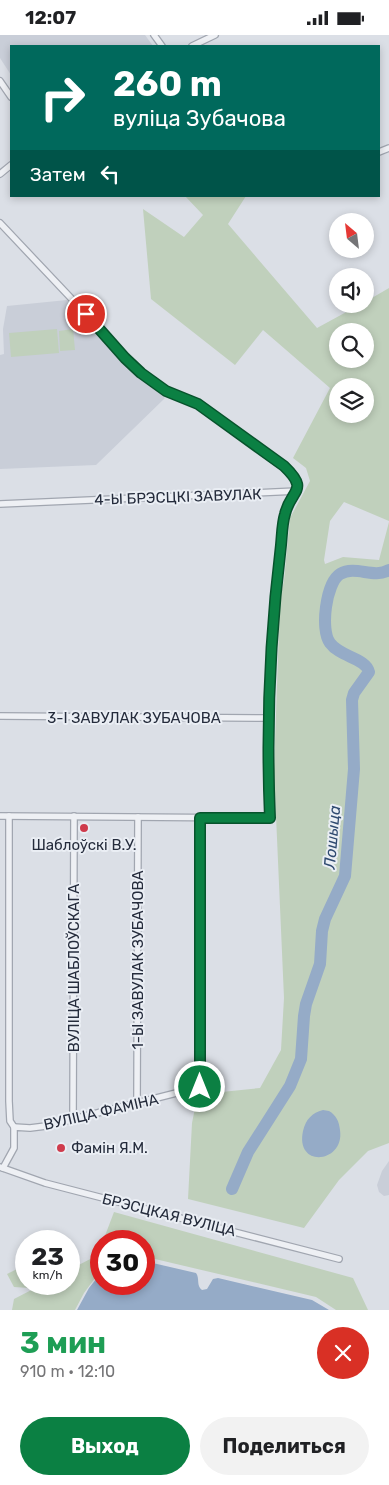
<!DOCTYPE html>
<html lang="ru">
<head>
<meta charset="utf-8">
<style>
  :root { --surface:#fff; --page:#f2f2f2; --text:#202124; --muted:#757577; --accent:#0b8043 }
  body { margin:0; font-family:Rubik,sans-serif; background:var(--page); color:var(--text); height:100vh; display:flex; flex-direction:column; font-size:19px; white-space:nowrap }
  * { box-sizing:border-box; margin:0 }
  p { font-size:16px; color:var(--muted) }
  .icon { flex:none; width:28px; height:28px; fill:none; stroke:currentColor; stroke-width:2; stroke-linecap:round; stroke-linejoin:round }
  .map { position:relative; height:1275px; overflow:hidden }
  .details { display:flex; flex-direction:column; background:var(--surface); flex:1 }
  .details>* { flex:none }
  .hud { position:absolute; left:10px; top:10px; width:370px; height:152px; border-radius:0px; box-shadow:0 2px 8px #0003; background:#00695c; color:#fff; overflow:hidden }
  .needle { width:32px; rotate:332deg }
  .buttons { position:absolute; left:329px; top:178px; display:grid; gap:10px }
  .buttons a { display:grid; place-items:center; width:45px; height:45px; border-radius:50%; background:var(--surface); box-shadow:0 2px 8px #0003; font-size:25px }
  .speed { position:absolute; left:15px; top:1195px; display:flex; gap:10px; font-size:25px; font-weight:700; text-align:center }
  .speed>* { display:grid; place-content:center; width:65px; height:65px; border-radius:50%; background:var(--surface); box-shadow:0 2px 8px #0003; line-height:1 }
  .speed small { font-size:12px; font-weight:400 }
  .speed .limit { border:8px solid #d22; background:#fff; color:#111 }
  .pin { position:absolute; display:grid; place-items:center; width:42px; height:42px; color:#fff; margin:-21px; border:2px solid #fff; border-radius:50%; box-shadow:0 1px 5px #0007 }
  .me { position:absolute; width:55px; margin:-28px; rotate:0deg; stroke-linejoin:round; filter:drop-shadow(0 0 4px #0008) }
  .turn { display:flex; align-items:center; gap:18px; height:105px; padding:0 20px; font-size:22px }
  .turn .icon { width:65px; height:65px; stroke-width:2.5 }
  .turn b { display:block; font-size:35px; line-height:42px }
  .then { display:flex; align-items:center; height:48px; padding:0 20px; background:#0003; gap:10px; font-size:19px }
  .round { display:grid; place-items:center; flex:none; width:52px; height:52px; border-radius:26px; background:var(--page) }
  .headline { display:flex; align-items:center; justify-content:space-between; height:85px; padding:0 20px }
  h1 { font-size:30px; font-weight:700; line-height:38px; color:#1e9e55 }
  .button { display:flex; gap:10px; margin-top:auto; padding:10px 20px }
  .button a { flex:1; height:58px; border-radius:30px; background:var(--accent); color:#fff; font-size:20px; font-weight:700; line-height:58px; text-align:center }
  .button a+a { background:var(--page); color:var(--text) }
  .status { display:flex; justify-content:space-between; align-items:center; height:35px; padding:0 25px; background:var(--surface); direction:ltr }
  .status svg { height:14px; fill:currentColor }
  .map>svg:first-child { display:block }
  .built { fill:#c9ced8 }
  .green { fill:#c0d0bc; fill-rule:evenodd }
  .water { fill:#95abc7 }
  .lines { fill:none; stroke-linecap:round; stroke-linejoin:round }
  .river { stroke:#95abc7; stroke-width:12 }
  .minor-casing { stroke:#a1a6b0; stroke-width:8 }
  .minor { stroke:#eef0f4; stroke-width:5.5 }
  .route-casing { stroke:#07532c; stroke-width:12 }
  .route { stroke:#0b8043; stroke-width:9 }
  .poi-dot { fill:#cf3b4c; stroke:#eaeef4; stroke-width:2 }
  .labels { text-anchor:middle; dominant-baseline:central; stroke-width:4; stroke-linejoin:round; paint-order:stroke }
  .street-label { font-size:15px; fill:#252c3c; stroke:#eaeef4 }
  .poi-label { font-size:15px; fill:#252c3c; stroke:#eaeef4 }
  .water-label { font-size:16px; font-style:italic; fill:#2f4a70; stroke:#eaeef4 }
</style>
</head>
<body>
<div class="status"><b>12:07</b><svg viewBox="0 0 49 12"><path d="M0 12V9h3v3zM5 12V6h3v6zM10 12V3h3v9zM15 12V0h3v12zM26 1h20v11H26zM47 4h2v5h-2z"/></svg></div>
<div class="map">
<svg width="389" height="1275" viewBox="0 0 389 1275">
  <rect width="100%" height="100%" fill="#dbdfe6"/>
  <g class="built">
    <polygon points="0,0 145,0 153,11 11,11 11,40 0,23"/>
    <polygon points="67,265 122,326 165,363 96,430 0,434 0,320 4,319 3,294 7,271"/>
    <polygon points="389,1126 389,1160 384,1161 379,1157 377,1150 382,1136"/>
  </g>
  <g class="green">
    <path d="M185,161h61l-18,28 89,104 44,-24h4v-2l24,-14v233l-45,-19 -14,19 -6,39 1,4 18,-7 36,3 10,-38v621l-21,8 -29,29 -35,48 -116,-29 4,-76 3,-15 7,-14 58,-6 21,-38 3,-52 -10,-228 6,-170 4,-20 6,-62 20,-37 -4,-13 -13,-10 37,-70 -67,-58 -28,35 -84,-66 -8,-90 41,28 19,-22zM338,296h27v28h-27zM338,351h27v28h-27z"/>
    <polygon points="57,294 59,318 11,322 9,298"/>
    <polygon points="73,294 75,315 60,316 59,296"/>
    <polygon points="114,1177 353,1243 368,1275 336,1275 316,1262 155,1224 144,1224 144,1206 103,1206"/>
    <polygon points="101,1212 101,1235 84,1258 75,1275 12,1275 14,1264 43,1249 69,1249 69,1235 98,1220"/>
    <polygon points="19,1233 26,1236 26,1249 36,1249 29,1253 14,1252 7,1239"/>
  </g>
  <g class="water">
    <path d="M323,1075l6,1c7,4 10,10 11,19 5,33 -45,39 -37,1 3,-12 9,-18 20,-21z"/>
    <path d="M144,1226l52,12c4,5 0,13 6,17l5,-1 6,-10 5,-1 94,22 17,10h-252l12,-22 12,-15v11h43z"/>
  </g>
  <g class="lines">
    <path class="river" d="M232,1154l16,-37 42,-66 11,-27 3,-43 2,-12 14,-40 2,-33 3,-12 20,-43 9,-107 -2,-69 2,-7 15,-21c-3,-14 -29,-15 -39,-29 -10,-13 -4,-60 10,-69 16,-9 33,5 49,-4"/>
    <defs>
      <g id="minor">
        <polyline points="154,0 162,11"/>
        <polyline points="192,11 215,0"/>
        <polyline points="0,46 11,62"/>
        <polyline points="379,117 389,113"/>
        <polyline points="0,139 11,130"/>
        <path d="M0,188l86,91 39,44 16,15 25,18 32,13 86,62c10,9 14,11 13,25"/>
        <polyline points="0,469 297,456 285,478 278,544 268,683 270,783 0,781"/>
        <polyline points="0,681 268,683"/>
        <polyline points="9,781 9,1066 10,1086 14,1092"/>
        <polyline points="137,1069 138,782"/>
        <polyline points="73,1084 74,781"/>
        <polyline points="0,1132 45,1148 339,1224"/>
        <polyline points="3,1133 14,1113 14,1092 30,1093 46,1091 200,1052 200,783"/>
      </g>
    </defs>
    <use href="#minor" class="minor-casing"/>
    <use href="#minor" class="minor"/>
  </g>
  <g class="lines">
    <defs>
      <path id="route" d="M86,279l39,44 16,15 25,18 32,13 86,62c26,25 7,23 1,48 -3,10 -3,21 -4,31 -11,90 -15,181 -11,273h-70v269"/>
    </defs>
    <use href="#route" class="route-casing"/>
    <use href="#route" class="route"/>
  </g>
  <g class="poi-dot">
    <circle cx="84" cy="793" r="5"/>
    <circle cx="61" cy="1113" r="5"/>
  </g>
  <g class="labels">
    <g class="street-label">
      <text transform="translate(178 462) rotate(-2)">4-Ы БРЭСЦКІ ЗАВУЛАК</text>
      <text x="134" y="683">3-І ЗАВУЛАК ЗУБАЧОВА</text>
      <text transform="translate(138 925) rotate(-90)">1-Ы ЗАВУЛАК ЗУБАЧОВА</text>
      <text transform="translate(74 933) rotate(-90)">ВУЛІЦА ШАБЛОЎСКАГА</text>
      <text transform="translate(101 1077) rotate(-13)">ВУЛІЦА ФАМІНА</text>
      <text transform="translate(169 1180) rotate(14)">БРЭСЦКАЯ ВУЛІЦА</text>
    </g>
    <g class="poi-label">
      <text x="84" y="810">Шаблоўскі В.У.</text>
      <text x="71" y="1113" text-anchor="start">Фамін Я.М.</text>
    </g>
    <g class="water-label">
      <text transform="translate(332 802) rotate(-85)">Лошыца</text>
    </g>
  </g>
</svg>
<div class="buttons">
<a><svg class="needle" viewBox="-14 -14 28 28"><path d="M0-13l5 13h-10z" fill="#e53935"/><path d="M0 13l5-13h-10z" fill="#757577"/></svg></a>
<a><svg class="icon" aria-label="sound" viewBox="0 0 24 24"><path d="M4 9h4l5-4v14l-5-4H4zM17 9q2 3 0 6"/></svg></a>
<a><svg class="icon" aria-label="search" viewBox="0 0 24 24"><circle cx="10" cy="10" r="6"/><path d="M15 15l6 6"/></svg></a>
<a><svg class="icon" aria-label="layers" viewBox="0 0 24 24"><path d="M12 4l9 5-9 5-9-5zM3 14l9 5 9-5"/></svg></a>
</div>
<div class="speed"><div>23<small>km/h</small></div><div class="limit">30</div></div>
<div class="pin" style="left:86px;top:279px;background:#d93025"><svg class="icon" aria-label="arrive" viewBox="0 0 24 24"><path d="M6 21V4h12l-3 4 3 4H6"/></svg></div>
<svg class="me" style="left:200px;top:1052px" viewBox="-20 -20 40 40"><circle r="17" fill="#0b8043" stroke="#fff" stroke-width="3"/><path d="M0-11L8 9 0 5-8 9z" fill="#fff"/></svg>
<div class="hud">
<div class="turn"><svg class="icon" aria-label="right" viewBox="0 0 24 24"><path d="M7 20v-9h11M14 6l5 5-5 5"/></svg><div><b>260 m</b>вуліца Зубачова</div></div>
<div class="then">Затем<svg class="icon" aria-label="left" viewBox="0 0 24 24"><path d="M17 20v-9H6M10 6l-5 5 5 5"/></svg></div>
</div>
</div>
<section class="details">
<div class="headline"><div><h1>3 мин</h1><p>910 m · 12:10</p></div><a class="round" style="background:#d93025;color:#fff"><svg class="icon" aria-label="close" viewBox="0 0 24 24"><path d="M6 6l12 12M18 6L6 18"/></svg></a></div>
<div class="button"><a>Выход</a><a>Поделиться</a></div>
</section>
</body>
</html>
